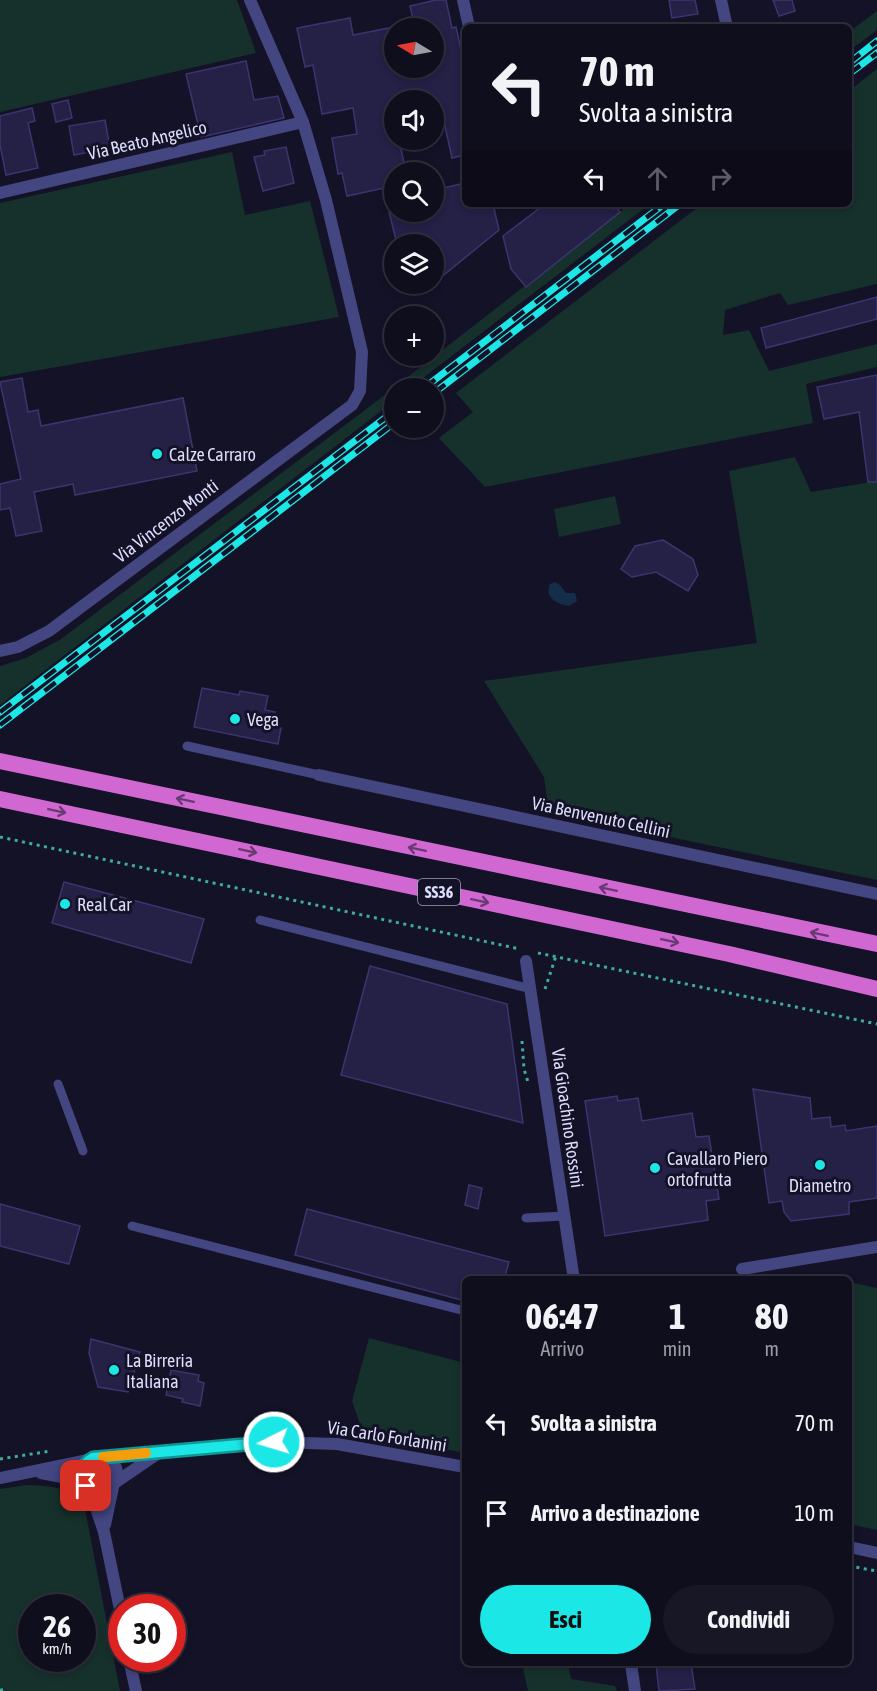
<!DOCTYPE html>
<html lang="it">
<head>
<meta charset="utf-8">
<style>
  :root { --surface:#0f0e1d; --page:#181726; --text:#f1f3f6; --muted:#9b9ca4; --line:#2f2e3b; --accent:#1ce7e7 }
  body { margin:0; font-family:"Asap Condensed",sans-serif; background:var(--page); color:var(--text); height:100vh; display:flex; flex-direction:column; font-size:22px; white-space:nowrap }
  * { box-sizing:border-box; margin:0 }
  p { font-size:20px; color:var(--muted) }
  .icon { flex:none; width:33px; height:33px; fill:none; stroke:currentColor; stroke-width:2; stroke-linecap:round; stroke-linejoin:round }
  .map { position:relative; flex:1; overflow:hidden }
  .side { position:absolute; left:462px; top:1276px; width:390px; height:390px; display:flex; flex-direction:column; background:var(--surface); border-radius:9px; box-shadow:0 3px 9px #0003,0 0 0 2px var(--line) }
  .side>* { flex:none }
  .top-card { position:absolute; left:462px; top:24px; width:390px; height:183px; border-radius:9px; box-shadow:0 3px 9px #0003,0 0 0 2px var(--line); background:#0f0e1d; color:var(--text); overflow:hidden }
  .needle { width:39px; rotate:280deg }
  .fabs { position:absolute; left:384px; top:18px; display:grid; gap:12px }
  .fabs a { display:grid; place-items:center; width:60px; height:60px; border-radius:50%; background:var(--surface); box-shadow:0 3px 9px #0003,0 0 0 2px var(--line); font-size:30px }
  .speed { position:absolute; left:18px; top:1594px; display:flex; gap:12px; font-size:30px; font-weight:700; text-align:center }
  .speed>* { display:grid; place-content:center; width:78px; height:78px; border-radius:50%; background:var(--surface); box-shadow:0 3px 9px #0003,0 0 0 2px var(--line); line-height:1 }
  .speed small { font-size:15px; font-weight:400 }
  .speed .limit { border:9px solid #d22; background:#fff; color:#111 }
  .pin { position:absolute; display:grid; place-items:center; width:51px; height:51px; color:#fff; margin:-26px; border-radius:12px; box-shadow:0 3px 9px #0006 }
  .me { position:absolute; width:66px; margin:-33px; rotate:265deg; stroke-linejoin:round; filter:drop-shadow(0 0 4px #0008) }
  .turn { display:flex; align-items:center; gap:21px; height:126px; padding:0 18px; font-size:27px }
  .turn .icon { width:78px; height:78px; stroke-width:2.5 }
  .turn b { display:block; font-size:42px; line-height:51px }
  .lanes { display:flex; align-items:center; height:57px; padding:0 18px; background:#0003; justify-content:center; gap:30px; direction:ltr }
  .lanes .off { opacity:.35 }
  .eta { display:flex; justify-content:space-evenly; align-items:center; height:102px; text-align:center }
  .eta b { font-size:36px; font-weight:700; line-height:42px }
  .button { display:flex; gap:12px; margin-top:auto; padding:12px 18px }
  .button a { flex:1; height:69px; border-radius:36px; background:var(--accent); color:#111; font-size:24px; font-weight:700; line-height:69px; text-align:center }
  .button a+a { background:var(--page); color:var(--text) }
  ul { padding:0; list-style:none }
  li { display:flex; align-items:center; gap:18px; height:90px; padding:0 18px }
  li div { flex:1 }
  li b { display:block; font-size:22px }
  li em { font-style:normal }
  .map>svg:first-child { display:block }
  .green { fill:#16302c; fill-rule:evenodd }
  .water { fill:#142d49 }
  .building { fill:#242046; stroke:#3b356f; stroke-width:1.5 }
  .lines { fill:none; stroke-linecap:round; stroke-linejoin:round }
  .path { stroke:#3dae9c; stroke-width:3; stroke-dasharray:3 4.5; stroke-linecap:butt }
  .service { stroke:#434681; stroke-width:9 }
  .minor { stroke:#434681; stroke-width:12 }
  .trunk { stroke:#d168d2; stroke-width:16 }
  .rail-casing { stroke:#1ce7e7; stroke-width:7 }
  .rail { stroke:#141227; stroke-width:4.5; stroke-dasharray:14; stroke-linecap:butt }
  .oneway { stroke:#693974 }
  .route-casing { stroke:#129696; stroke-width:15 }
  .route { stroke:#1ce7e7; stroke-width:10 }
  .slow { stroke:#f59e0b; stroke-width:10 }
  .poi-dot { fill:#1ce7e7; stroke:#141227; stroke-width:2 }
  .labels { text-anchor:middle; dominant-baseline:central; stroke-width:6; stroke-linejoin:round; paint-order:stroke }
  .shield { fill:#141227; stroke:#a09fbb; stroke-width:1.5 }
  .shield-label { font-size:16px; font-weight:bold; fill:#dcdcfb }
  .street-label { font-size:18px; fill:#dcdcfb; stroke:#141227 }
  .poi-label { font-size:18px; fill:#dcdcfb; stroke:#141227; text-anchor:start }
</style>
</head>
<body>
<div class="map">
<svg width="877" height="1691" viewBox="0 0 877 1691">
  <rect width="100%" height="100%" fill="#141227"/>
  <g class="green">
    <polygon points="0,0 237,0 256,53 0,112"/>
    <polygon points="877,11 877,30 849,51 849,32"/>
    <polygon points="877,69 877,284 788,305 780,293 725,310 723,335 749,330 769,371 877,344 877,367 806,384 813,423 485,487 439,438 473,412 456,393 702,204 849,204 849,91"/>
    <polygon points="232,152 245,215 310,201 339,317 0,377 0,203"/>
    <polygon points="630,204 650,204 410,388 394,388 394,401 0,705 0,666 26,658 61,639 373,404"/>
    <polygon points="795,457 811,492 877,481 877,880 549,812 544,777 484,681 757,643 729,471"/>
    <polygon points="615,496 621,524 559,537 554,509"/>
    <polygon points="849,1282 877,1288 877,1530 849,1524"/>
    <polygon points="369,1338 465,1363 465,1453 363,1433 352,1401"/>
    <path d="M26,1485c22,1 44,1 58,19l36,187h-120v-202zM32,1608h50v51h-50z"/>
    <polygon points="522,1664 568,1664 571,1679 615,1686 617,1691 528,1691"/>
  </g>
  <path class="water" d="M555,582l5,3 6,8h9l2,8 -8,5c-12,-2 -25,-8 -19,-22z"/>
  <g class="building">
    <polygon points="436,0 446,0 452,28 456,27 465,68 465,155 452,158 441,108 434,109 434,100 394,100 394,140 399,140 406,172 394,172 394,186 347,196 342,173 338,174 332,138 357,134 353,108 322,114 313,65 305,67 297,28 350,18 353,35 394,27 394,68 434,68 434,28 415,28 410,6"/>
    <polygon points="669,0 695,0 698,14 672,18"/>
    <polygon points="773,0 792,0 795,11 779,16"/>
    <polygon points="246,61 254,100 278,96 284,118 201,137 186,74"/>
    <polygon points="68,100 72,118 56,122 52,104"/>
    <polygon points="32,108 35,121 28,123 38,168 6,175 0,145 0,116"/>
    <polygon points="105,120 110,148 74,155 69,126"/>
    <polygon points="286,147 294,183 263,191 254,157 265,155 264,151"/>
    <polygon points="465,183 465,204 493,204 499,230 434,283 434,244 397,244 389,212 434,212 434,190"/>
    <polygon points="545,204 614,204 620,212 526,287 511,269 503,236"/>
    <polygon points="877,297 877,319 766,348 761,328"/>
    <polygon points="877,375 877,482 868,482 859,412 824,419 817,387"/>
    <polygon points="22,378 28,412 38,410 41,426 183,398 197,471 75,495 73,484 34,492 42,531 16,536 10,508 0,510 0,484 21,479 0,382"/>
    <polygon points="663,540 693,559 698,575 688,591 656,572 632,577 621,569 635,546"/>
    <polygon points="202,688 239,695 240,691 268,696 265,710 275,712 272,726 281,728 278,744 194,727"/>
    <polygon points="64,882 204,919 191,963 52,923"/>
    <polygon points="370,966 507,1004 523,1123 341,1075"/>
    <polygon points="753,1089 810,1098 812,1119 830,1117 831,1127 845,1125 846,1131 877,1126 877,1198 849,1202 849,1214 791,1221 784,1212 782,1201 769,1203"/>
    <polygon points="617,1096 618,1101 638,1098 642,1121 692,1113 696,1137 709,1136 719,1199 706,1201 708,1220 605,1236 585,1101"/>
    <polygon points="469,1185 482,1188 478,1209 465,1205"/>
    <polygon points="0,1204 80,1226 69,1264 0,1246"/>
    <polygon points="307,1209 509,1262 504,1280 465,1280 465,1301 295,1255"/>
    <polygon points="91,1339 140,1352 128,1392 98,1387 89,1353"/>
    <polygon points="171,1370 199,1375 198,1381 204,1383 200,1406 182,1402 183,1399 166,1395"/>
    <polygon points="656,1664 691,1664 695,1689 659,1691"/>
  </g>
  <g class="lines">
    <g class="path">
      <polyline points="0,837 520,949"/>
      <polyline points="538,953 877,1024"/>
      <polyline points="545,989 556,956"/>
      <polyline points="522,1041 524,1069 528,1082"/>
      <polyline points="0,1459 51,1451"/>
      <polyline points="849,1566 877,1571"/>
      <polyline points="0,1690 4,1690"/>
    </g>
    <g class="service">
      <polyline points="187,746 319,775"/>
      <polyline points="260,920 531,989"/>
      <polyline points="58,1084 83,1151"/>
      <polyline points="526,1218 564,1216"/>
      <polyline points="132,1226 465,1311"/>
    </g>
    <g class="minor">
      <polyline points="463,0 469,27"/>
      <polyline points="721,0 727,27"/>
      <polyline points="0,193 303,122"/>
      <polyline points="0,651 18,647 49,631 352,405 360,391 362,352 326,200 303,122 250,0"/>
      <polyline points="319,775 877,894"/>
      <polyline points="526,961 574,1280"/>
      <polyline points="742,1269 877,1247"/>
      <polyline points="160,1452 274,1442 337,1444 465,1467"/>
      <circle cx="99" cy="1474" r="18"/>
      <polyline points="105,1457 160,1452 116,1482"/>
      <polyline points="41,1473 67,1478 86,1486"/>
      <polyline points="0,1478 88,1460"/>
      <polyline points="90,1490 104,1532 122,1619"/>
      <polyline points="105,1525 113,1487"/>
      <polyline points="849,1547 877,1553"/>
      <polyline points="129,1659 136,1691"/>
      <polyline points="631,1664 635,1691"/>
    </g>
    <g class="trunk">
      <polyline points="0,761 877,944"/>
      <polyline points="0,799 729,954 877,989"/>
    </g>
    <defs>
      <g id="rail">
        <polyline points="849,63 877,41"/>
        <polyline points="849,74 877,53"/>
        <polyline points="424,388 664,204"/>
        <polyline points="434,393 680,204"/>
        <polyline points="0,712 394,411"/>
        <polyline points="0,725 394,423"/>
      </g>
    </defs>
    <use href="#rail" class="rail-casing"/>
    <use href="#rail" class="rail"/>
  </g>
  <defs><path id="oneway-shaft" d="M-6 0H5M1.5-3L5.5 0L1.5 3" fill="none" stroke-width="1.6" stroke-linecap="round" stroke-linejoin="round" transform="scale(1.5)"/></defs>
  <g class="oneway">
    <use href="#oneway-shaft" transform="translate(185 800) rotate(-168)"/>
    <use href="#oneway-shaft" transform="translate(57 811) rotate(12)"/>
    <use href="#oneway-shaft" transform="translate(417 849) rotate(-168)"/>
    <use href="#oneway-shaft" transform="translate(248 851) rotate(12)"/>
    <use href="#oneway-shaft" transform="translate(608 889) rotate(-168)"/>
    <use href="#oneway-shaft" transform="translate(480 901) rotate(12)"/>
    <use href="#oneway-shaft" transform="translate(819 934) rotate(-168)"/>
    <use href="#oneway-shaft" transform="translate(670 941) rotate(12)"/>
  </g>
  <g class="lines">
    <defs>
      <path id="route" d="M86,1486c-7,-11 -4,-22 7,-28l181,-16"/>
    </defs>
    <use href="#route" class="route-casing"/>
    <use href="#route" class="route"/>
    <polyline class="slow" points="103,1457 146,1453"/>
  </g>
  <g class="poi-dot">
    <circle cx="157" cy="454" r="6"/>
    <circle cx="235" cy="719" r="6"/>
    <circle cx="65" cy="904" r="6"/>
    <circle cx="820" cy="1165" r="6"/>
    <circle cx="655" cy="1168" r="6"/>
    <circle cx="114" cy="1370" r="6"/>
  </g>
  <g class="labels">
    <rect class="shield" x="418" y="879" width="42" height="26" rx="4.5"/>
    <g class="shield-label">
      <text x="439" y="892">SS36</text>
    </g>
    <g class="street-label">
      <text transform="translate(147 140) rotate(-13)">Via Beato Angelico</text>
      <text transform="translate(166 521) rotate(-37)">Via Vincenzo Monti</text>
      <text transform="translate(601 817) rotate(12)">Via Benvenuto Cellini</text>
      <text transform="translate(568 1118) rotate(82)">Via Gioachino Rossini</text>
      <text transform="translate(387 1436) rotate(9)">Via Carlo Forlanini</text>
    </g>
    <g class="poi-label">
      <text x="169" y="454">Calze Carraro</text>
      <text x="247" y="719">Vega</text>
      <text x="77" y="904">Real Car</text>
      <text x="667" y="1158">Cavallaro Piero<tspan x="667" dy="21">ortofrutta</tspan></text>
      <text x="820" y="1185" text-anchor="middle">Diametro</text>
      <text x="126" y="1360">La Birreria<tspan x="126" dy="21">Italiana</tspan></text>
    </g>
  </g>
</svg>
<div class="fabs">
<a><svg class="needle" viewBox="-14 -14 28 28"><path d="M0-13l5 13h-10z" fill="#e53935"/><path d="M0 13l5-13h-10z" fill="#9b9ca4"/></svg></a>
<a><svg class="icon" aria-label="sound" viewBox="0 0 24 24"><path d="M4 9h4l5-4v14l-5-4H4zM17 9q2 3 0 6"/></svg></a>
<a><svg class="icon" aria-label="search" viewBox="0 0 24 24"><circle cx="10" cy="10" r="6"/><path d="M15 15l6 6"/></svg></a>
<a><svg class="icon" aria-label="layers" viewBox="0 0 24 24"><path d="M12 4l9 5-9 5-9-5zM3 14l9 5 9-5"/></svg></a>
<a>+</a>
<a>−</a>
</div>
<div class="speed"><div>26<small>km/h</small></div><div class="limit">30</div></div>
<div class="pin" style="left:86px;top:1486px;background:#d93025"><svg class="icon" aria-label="arrive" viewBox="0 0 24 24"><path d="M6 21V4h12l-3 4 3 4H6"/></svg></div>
<svg class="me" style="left:274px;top:1442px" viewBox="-20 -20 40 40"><circle r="17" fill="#1ce7e7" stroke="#fff" stroke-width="3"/><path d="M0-11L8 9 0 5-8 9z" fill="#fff"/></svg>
<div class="top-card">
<div class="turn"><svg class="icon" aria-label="left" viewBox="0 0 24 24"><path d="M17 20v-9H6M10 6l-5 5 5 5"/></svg><div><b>70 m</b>Svolta a sinistra</div></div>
<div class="lanes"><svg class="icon" aria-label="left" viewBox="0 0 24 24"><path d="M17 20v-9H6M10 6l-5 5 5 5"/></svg><svg class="icon off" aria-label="ahead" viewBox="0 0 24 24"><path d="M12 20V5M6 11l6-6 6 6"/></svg><svg class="icon off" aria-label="right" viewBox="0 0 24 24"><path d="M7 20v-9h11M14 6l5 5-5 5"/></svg></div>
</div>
<section class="side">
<div class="eta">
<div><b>06:47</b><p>Arrivo</p></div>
<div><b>1</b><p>min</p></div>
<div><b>80</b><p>m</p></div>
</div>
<ul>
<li><svg class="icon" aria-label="left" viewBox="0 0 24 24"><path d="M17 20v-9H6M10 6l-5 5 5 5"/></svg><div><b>Svolta a sinistra</b></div><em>70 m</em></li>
<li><svg class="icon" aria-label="arrive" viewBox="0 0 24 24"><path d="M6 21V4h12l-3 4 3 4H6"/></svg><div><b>Arrivo a destinazione</b></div><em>10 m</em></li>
</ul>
<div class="button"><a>Esci</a><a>Condividi</a></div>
</section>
</div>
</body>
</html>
